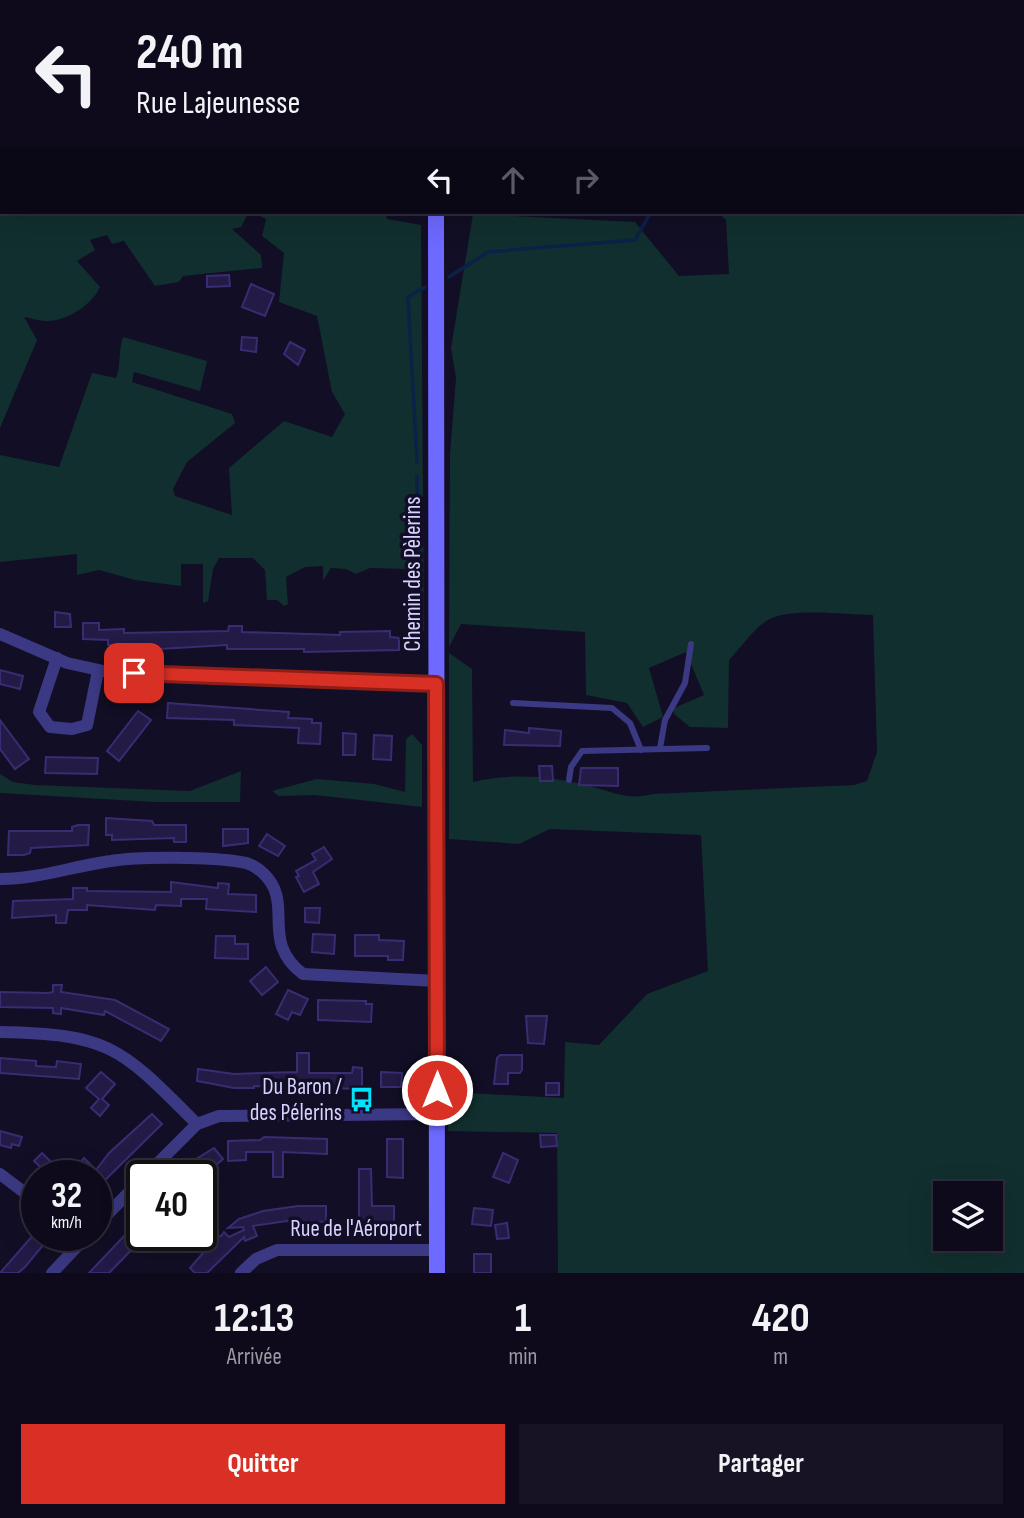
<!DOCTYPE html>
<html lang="fr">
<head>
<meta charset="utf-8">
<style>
  :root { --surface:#0e0a1c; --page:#171325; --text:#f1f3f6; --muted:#9b9aa3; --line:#2e2b3b; --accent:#d93025 }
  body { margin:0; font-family:"Sofia Sans Condensed",sans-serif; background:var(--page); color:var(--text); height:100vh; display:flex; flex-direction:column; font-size:26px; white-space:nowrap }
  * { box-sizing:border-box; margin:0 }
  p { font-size:23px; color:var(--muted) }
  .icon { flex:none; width:38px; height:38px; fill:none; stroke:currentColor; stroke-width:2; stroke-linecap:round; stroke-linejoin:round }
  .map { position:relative; height:1273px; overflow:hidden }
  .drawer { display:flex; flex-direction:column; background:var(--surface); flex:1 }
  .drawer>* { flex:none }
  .banner { position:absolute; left:0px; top:0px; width:1026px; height:214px; box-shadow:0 7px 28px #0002,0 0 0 2px var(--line); background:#0e0a1c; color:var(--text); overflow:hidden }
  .fabs { position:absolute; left:933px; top:1181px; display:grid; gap:14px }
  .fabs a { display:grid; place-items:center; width:70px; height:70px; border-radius:0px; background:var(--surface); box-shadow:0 7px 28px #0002,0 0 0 2px var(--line); font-size:35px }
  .speed { position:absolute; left:21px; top:1160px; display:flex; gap:14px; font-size:35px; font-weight:700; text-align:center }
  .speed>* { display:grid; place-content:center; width:91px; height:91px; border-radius:50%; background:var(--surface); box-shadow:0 7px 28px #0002,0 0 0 2px var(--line); line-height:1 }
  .speed small { font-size:18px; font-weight:400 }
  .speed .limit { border:4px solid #111; border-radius:10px; background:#fff; color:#111 }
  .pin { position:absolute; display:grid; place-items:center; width:60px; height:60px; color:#fff; margin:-30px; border-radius:14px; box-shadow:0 4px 10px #0006 }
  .me { position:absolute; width:77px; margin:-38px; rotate:0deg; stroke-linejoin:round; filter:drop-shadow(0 0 5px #0008) }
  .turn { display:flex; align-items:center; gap:24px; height:147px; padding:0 21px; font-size:32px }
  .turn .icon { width:91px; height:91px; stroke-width:2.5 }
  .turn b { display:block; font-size:49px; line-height:60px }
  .lanes { display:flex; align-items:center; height:66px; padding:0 21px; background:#0003; justify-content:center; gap:35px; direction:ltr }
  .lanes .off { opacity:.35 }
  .eta { display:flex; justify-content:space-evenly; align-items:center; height:119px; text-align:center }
  .eta b { font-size:42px; font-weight:700; line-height:49px }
  .button { display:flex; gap:14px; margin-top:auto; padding:14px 21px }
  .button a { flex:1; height:80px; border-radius:0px; background:var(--accent); color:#fff; font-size:28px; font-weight:700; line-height:80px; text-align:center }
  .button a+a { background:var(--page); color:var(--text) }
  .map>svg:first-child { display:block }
  .green { fill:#112f2e; fill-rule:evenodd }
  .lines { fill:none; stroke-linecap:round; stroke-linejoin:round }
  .stream { stroke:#0b2147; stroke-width:3.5 }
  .building { fill:#231a46; stroke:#3a2c72; stroke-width:2 }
  .lane { stroke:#3c3984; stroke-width:6 }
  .street { stroke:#3c3984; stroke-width:12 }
  .secondary { stroke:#6e69ff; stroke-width:16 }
  .route-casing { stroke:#8d1f18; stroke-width:18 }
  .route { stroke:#d93025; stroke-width:12 }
  .labels { text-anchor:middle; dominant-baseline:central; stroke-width:7; stroke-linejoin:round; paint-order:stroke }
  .street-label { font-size:23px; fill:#d7d2ff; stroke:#120e25 }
  .poi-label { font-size:23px; fill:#d7d2ff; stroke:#120e25; text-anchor:end }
</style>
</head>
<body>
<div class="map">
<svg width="1024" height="1273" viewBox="0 0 1024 1273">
  <rect width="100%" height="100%" fill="#120e25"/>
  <g class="green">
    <path d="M0,0h209l-207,2v210h247l-8,15 -9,2 29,26 1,13 -79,8 -4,6 -24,4 -31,-45 -12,3 -5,-9 -17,5 5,10 -18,11 23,26c-7,17 -34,35 -54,34 -7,0 -15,-3 -22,-4l13,23 -37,88z"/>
    <path d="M918,0h106v1273h-466l-1,-140 -109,-2 1,-39 115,6 1,-56 34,3 48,-51 61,-23 -7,-136 -151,-6 -31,15 -70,-5v-186l23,16 1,113c37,-9 76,-6 112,3 27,6 41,16 68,9l201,-9 13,-4 10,-29 -4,-137c-26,0 -82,-8 -105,5 -14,8 -27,28 -39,40l-1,68 -38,-1 -16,-13v-6l30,-13 -18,-43 -37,16 14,49 -20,10 -16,-24 -41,-8 -1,-63 -124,-8 -12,23 1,-193 6,-76 -5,-30 22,-134 162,8 44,54 50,-2 -3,-54 -8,-8h306v-210zM945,1194h45v45h-45z"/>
    <path d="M261,212h163v2h-38l1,5 34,6 3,407 -13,-14 -1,-47 -3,-2 -37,-1 -14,6 -10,-5 -15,-1 -8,13v-15l-18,1 -19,10 2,27 -4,2 -7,-6h-10l-2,-30 -12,-12h-34l-6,11 -5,32 -5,2v-39h-22v22l-46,-6 -36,-10 -22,5v-21l-77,8v-107l59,12 33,-94 24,5c5,-12 2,-26 7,-41l84,24 -7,30 -66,-19 -2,10 100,32 3,9 -48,39 -14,27 2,7 57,19 -3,-47 55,-47 48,16 13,-23 -13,-22 -15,-76 -38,-14 5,-49 -22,-17 4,-17 -6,-3z"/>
    <polygon points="412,734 422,745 422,807 315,795 279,796 272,791 317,779 374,784 405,792 406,739"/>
    <polygon points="241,771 240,802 154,802 0,793 0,774 13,782 35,785 190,791"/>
  </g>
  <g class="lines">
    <g class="stream">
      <polyline points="683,0 683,2"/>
      <polyline points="449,277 488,252 635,240 651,212"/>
      <polyline points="417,462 408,297 425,287"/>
      <polyline points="417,476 418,553"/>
    </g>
  </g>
  <g class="building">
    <polygon points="229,275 230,286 207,287 207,276"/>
    <polygon points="251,284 274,294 265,316 242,307"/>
    <polygon points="242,337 257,338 256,352 241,350"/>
    <polygon points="290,342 305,350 298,365 284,354"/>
    <polygon points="55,612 70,614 71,627 55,627"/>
    <polygon points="83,623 99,623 99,630 124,629 124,633 228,631 229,626 242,626 242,632 340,635 340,632 390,631 390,637 399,638 399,650 304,652 304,649 227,649 227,645 159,649 133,647 133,644 108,645 108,640 83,639"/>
    <polygon points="0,670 23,676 20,689 0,684"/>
    <polygon points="168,703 289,712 288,718 312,719 312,723 321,723 320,744 298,743 299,728 234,725 234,720 167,718"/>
    <polygon points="138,711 151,720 119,761 107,751"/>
    <polygon points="0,720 29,759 15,769 0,749"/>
    <polygon points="529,728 561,731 560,746 504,745 505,730 529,733"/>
    <polygon points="343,733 356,734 355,755 343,755"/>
    <polygon points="374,735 392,736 391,760 373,759"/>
    <polygon points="46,757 98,758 97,774 45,773"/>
    <polygon points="539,766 552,766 553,781 540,781"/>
    <polygon points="581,768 618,768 618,786 579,785"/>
    <polygon points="106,818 152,821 154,825 186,825 186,842 174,842 174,838 112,840 112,835 106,835"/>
    <polygon points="78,825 89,825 88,845 31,848 30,853 24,855 8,855 9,831 72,831 72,827"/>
    <polygon points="223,829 248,829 248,843 223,846"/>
    <polygon points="267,834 285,846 278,856 259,846"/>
    <polygon points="324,847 332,859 313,872 319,884 304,892 296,877 299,876 296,871 316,860 312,854"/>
    <polygon points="171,882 218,888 218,883 229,884 228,894 256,895 256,912 206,909 207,899 181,899 181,906 156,905 155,910 87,905 87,910 68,910 66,923 56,923 56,915 12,918 13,901 73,899 73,888 87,888 87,891 171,892"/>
    <polygon points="305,908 320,908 319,923 305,922"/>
    <polygon points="313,934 335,935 334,954 312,952"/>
    <polygon points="355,935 379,935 379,940 404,941 403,960 388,960 388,956 355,956"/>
    <polygon points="216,936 235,936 235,944 248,944 248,959 215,958"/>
    <polygon points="266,967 278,982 262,995 250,981"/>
    <polygon points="53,985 62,985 61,992 115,1000 169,1029 161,1041 105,1011 104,1015 61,1008 61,1014 53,1013 53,1008 0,1007 0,992 48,993 53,992"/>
    <polygon points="288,990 308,999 300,1015 292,1012 288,1020 276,1014"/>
    <polygon points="318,1000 366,1001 366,1004 372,1004 371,1022 318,1020"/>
    <polygon points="526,1016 547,1016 544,1044 528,1043"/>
    <polygon points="297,1053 309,1053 309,1073 352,1073 353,1067 362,1068 362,1089 254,1086 254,1088 234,1088 197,1081 198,1069 234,1074 297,1072"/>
    <polygon points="500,1055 522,1055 522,1070 520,1073 508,1073 508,1084 494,1084 497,1058"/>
    <polygon points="0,1058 36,1061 36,1066 56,1067 57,1061 81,1064 79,1079 0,1073"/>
    <polygon points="101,1072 115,1084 102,1099 109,1105 100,1116 91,1108 99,1099 86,1088"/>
    <polygon points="381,1072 402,1073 401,1087 381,1087"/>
    <rect x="546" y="1083" width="13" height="12"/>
    <polygon points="152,1114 162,1124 96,1189 96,1176 89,1176 78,1165 84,1158 96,1170 109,1153"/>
    <polygon points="0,1131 22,1137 19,1146 12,1144 11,1148 0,1145"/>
    <polygon points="540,1135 556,1135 557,1146 541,1147"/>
    <polygon points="264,1137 327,1139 327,1154 283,1152 283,1177 273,1177 273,1152 246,1152 246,1160 228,1161 228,1141 260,1140"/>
    <polygon points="387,1139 403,1139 403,1178 387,1177"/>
    <polygon points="214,1148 223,1159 210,1170 214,1177 209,1181 204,1174 181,1176 195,1163 193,1161"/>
    <polygon points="42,1153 65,1176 50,1176 34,1161"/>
    <polygon points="503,1153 518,1160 509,1183 493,1177"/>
    <polygon points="359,1169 371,1169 372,1206 394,1206 394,1223 359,1223"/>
    <polygon points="298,1206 326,1206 326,1222 287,1221 253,1226 257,1236 245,1241 244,1237 207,1273 195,1273 190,1268 203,1253 185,1236 221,1236 224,1232 229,1237 244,1230 243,1227 228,1228 239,1219 263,1211"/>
    <polygon points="474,1208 493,1210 491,1226 472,1224"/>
    <polygon points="142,1217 142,1239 109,1273 89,1273"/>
    <polygon points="507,1223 509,1238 497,1239 495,1225"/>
    <polygon points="34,1234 44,1244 25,1267 18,1273 0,1273"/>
    <rect x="474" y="1254" width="17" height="19"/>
  </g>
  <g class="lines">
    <g class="lane">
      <polyline points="536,0 537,2"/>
      <polyline points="513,703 612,708 630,723 641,750"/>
      <polyline points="660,748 665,720 685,683 691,644"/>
      <polyline points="569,780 571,767 582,751 707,748"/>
    </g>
    <g class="street">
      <polyline points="0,634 67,663 108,672 436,684"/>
      <polyline points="57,658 39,712 50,727 72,729 87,725 98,671"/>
      <path d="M0,879c38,0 74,-13 111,-18 29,-5 101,-4 130,1 8,1 17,6 23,12 31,30 -5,67 39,100l134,7"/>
      <path d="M0,1032c111,2 121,16 197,92"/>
      <polyline points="0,1174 37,1202"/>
      <polyline points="145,1176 197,1124 219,1116 437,1114"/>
      <polyline points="96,1226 142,1179"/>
      <polyline points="52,1273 87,1236"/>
      <polyline points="241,1273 256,1259 277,1250 437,1250"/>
    </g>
    <g class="secondary">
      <polyline points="435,0 435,2"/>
      <polyline points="436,212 437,1273"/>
    </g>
  </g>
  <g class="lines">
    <defs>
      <polyline id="route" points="134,673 436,684 437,1090"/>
    </defs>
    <use href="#route" class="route-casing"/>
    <use href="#route" class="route"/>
  </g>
  <defs>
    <symbol id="bus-bare" viewBox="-9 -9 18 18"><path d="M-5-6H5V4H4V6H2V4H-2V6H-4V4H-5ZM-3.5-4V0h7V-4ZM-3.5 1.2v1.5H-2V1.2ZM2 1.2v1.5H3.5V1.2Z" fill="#00e2fd" stroke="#120e25" stroke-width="2.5" paint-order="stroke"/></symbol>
  </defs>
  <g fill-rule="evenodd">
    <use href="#bus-bare" x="344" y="1082" width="35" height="35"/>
  </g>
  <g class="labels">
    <g class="street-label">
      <text transform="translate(413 574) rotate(-90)">Chemin des Pèlerins</text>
      <text x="356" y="1229">Rue de l'Aéroport</text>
    </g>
    <g class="poi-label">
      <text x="342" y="1087">Du Baron /<tspan x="342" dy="26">des Pélerins</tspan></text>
    </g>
  </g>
</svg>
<div class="fabs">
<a><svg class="icon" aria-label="layers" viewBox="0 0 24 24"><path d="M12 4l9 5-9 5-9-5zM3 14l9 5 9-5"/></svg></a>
</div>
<div class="speed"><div>32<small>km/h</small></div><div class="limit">40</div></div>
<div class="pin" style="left:134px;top:673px;background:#d93025"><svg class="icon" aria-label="arrive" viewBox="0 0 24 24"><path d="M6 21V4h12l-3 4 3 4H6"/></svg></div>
<svg class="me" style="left:437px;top:1090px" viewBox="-20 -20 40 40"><circle r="17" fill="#d93025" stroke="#fff" stroke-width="3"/><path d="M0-11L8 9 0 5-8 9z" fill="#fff"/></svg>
<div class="banner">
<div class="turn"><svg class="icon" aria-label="left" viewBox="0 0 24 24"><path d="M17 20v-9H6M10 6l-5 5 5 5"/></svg><div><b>240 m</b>Rue Lajeunesse</div></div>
<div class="lanes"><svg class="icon" aria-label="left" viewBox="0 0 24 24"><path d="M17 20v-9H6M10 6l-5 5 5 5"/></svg><svg class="icon off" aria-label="ahead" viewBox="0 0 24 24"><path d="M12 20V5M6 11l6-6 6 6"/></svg><svg class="icon off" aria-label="right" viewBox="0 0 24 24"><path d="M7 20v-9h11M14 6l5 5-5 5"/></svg></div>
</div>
</div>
<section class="drawer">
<div class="eta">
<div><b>12:13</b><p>Arrivée</p></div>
<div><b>1</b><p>min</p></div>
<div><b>420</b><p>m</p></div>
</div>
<div class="button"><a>Quitter</a><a>Partager</a></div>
</section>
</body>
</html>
